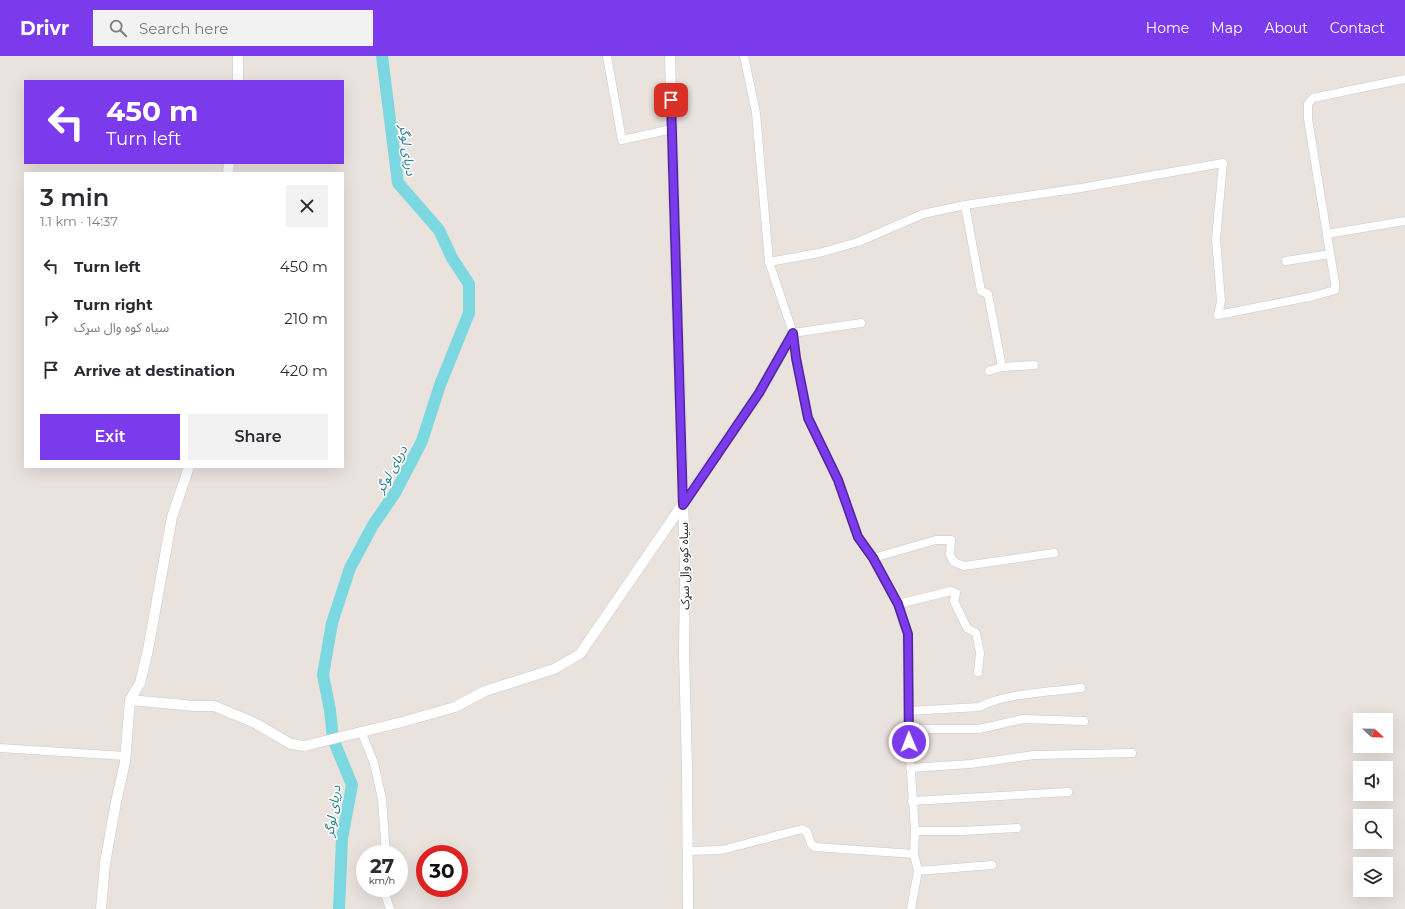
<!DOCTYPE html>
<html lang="en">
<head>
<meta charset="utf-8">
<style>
  :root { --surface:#fff; --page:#f2f2f3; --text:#2b2b33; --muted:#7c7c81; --accent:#7c3aed }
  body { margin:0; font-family:Montserrat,"Noto Sans Arabic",sans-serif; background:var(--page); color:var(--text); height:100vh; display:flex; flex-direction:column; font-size:15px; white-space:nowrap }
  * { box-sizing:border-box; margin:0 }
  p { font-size:13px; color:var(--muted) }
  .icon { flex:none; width:22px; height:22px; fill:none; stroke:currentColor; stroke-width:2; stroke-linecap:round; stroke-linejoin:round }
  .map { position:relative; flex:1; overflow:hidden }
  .panel { position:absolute; left:24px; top:116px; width:320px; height:296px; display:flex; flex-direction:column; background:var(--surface); border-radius:0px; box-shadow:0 4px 16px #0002 }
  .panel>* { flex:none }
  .guide { position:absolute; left:24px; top:24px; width:320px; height:84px; border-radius:0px; box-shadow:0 4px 16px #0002; background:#7c3aed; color:#fff; overflow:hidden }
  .needle { width:26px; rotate:112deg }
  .fabs { position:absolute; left:1353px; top:657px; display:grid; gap:8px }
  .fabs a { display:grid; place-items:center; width:40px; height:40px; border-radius:0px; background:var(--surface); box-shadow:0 4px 16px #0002; font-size:20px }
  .speed { position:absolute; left:356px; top:789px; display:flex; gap:8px; font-size:20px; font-weight:700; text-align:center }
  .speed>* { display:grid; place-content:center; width:52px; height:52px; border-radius:50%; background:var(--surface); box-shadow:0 4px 16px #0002; line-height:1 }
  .speed small { font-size:10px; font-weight:400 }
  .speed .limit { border:6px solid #d22; background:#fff; color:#111 }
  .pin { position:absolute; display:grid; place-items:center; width:34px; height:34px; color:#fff; margin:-17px; border-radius:8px; box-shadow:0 2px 6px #0006 }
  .me { position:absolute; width:44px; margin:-22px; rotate:359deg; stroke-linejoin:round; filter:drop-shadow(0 0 3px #0008) }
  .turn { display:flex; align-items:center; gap:14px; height:84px; padding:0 16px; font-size:18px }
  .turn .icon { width:52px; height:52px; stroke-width:2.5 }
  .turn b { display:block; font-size:28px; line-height:34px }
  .round { display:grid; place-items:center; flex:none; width:42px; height:42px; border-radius:0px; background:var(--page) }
  .head { display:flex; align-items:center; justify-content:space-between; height:68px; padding:0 16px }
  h1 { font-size:24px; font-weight:600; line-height:30px }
  .cta { display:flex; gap:8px; margin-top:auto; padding:8px 16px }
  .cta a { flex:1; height:46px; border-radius:0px; background:var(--accent); color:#fff; font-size:16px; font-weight:600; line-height:46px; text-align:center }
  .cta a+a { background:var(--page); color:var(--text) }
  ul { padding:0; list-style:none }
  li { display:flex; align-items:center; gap:12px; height:52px; padding:0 16px }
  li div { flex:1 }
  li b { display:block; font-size:15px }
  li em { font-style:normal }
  header { display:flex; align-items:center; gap:24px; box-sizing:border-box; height:56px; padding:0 20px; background:var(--accent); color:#fff }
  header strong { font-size:19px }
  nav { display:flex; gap:22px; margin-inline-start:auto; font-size:14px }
  .search { width:280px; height:36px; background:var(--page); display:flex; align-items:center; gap:10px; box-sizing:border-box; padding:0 14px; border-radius:0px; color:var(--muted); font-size:15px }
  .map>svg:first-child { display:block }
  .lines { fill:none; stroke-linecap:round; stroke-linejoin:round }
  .river { stroke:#7cd8e0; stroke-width:12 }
  .minor-casing { stroke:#c5cad2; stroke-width:9 }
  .tertiary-casing { stroke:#c5cad2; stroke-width:11 }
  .minor { stroke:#fff; stroke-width:8 }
  .tertiary { stroke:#fff; stroke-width:10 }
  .route-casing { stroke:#51269a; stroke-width:10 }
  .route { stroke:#7c3aed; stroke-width:7 }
  .labels { text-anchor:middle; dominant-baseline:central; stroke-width:3; stroke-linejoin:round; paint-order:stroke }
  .street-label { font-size:12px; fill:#2a2a2a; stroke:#fff }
  .water-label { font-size:13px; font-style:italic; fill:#1d798a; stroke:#fff }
</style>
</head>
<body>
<header>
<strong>Drivr</strong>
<div class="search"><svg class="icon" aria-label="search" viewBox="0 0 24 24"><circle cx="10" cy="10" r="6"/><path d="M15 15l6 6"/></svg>Search here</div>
<nav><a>Home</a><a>Map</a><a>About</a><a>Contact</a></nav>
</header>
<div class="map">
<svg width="1405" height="853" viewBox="0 0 1405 853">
  <rect width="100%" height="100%" fill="#eae2dd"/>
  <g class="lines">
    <polyline class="river" points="339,853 342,783 352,729 333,683 330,654 323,619 332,567 350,512 373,469 395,437 422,385 440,329 469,257 469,228 452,202 439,174 398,127 382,0"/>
    <defs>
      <g id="minor">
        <polyline points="607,0 622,84 672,73"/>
        <polyline points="744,0 756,57 769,206 793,277 796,302 808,362 838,424 858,481 873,502 898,548 907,579 908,673 915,775 914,798 918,815 911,853"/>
        <polyline points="965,149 981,235 988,238 1002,311"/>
        <polyline points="1327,178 1405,165"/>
        <polyline points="1286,205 1330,198"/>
        <polyline points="769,206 819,197 858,186 923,158 965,149 1081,132 1223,107 1216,183 1221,245 1218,259 1314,240 1335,234 1335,227 1308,63 1308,48 1313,42 1405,23"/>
        <polyline points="793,277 861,267"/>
        <polyline points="989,315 1002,311 1034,309"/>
        <polyline points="873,502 936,484 951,484 950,499 954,506 964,510 1054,497"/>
        <polyline points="898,548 951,535 956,537 954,545 967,572 976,577 980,597 978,616"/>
        <path d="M909,655l70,-4c27,-14 71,-15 102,-19"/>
        <polyline points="908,673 979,673 1023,663 1084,665"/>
        <polyline points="361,675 374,707 382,743 386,798"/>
        <polyline points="0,692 125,700"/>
        <polyline points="910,712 970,708 1034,699 1132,697"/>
        <polyline points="912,745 1068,736"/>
        <polyline points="915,775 962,775 1017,772"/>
        <polyline points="688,795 722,794 802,773 807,776 811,788 815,791 914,798"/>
        <polyline points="918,815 992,809"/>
        <polyline points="383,832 390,853"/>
      </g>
      <g id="tertiary">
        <polyline points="670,0 677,253 681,363 685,515 684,597 687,712 688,853"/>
        <polyline points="238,25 238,0"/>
        <polyline points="228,117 229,107"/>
        <polyline points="130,644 194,650 214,650 255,667 291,688 304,690 402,666 455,651 485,635 554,613 580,598 759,337 793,277"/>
        <polyline points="101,853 105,807 116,746 125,706 130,644 140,627 148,594 172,461 189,411"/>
      </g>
    </defs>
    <use href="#minor" class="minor-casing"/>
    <use href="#tertiary" class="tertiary-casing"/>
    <use href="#minor" class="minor"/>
    <use href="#tertiary" class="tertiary"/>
  </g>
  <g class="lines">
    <defs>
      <polyline id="route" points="671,44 683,449 759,337 793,277 796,302 808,362 838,424 858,481 873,502 898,548 908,578 909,686"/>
    </defs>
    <use href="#route" class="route-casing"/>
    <use href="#route" class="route"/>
  </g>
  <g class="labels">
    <g class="street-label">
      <text transform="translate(684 510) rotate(-91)">سیاه کوه وال سړک</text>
    </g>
    <g class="water-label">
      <text transform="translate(408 94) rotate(82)">دریای لوگر</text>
      <text transform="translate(391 413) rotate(-61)">دریای لوگر</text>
      <text transform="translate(332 755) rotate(-82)">دریای لوگر</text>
    </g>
  </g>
</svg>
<div class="fabs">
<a><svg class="needle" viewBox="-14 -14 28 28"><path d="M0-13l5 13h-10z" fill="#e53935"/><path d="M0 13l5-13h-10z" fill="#7c7c81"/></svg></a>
<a><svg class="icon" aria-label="sound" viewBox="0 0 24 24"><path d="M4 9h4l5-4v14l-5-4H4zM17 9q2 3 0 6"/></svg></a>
<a><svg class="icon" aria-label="search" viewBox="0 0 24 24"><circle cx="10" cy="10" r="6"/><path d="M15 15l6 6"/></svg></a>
<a><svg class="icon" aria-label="layers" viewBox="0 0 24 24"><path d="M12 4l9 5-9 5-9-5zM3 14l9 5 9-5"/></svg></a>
</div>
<div class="speed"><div>27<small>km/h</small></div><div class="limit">30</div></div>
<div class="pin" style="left:671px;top:44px;background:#d93025"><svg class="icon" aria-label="arrive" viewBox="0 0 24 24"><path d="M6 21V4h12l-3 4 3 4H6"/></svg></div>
<svg class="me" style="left:909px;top:686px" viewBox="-20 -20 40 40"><circle r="17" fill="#7c3aed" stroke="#fff" stroke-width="3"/><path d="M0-11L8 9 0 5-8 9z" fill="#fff"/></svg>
<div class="guide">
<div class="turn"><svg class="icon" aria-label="left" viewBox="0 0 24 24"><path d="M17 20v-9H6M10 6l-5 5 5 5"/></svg><div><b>450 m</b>Turn left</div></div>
</div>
<section class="panel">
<div class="head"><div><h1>3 min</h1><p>1.1 km · 14:37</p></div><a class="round"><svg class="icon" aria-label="close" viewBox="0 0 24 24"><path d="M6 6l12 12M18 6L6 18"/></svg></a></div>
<ul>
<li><svg class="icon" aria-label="left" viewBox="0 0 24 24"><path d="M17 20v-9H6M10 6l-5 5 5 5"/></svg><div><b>Turn left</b></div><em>450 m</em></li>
<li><svg class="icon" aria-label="right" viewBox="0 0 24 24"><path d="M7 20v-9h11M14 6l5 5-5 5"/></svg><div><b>Turn right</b><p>سیاه کوه وال سړک</p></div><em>210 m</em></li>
<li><svg class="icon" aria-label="arrive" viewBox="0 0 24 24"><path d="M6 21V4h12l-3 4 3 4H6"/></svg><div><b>Arrive at destination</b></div><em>420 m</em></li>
</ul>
<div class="cta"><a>Exit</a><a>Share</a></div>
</section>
</div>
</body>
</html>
